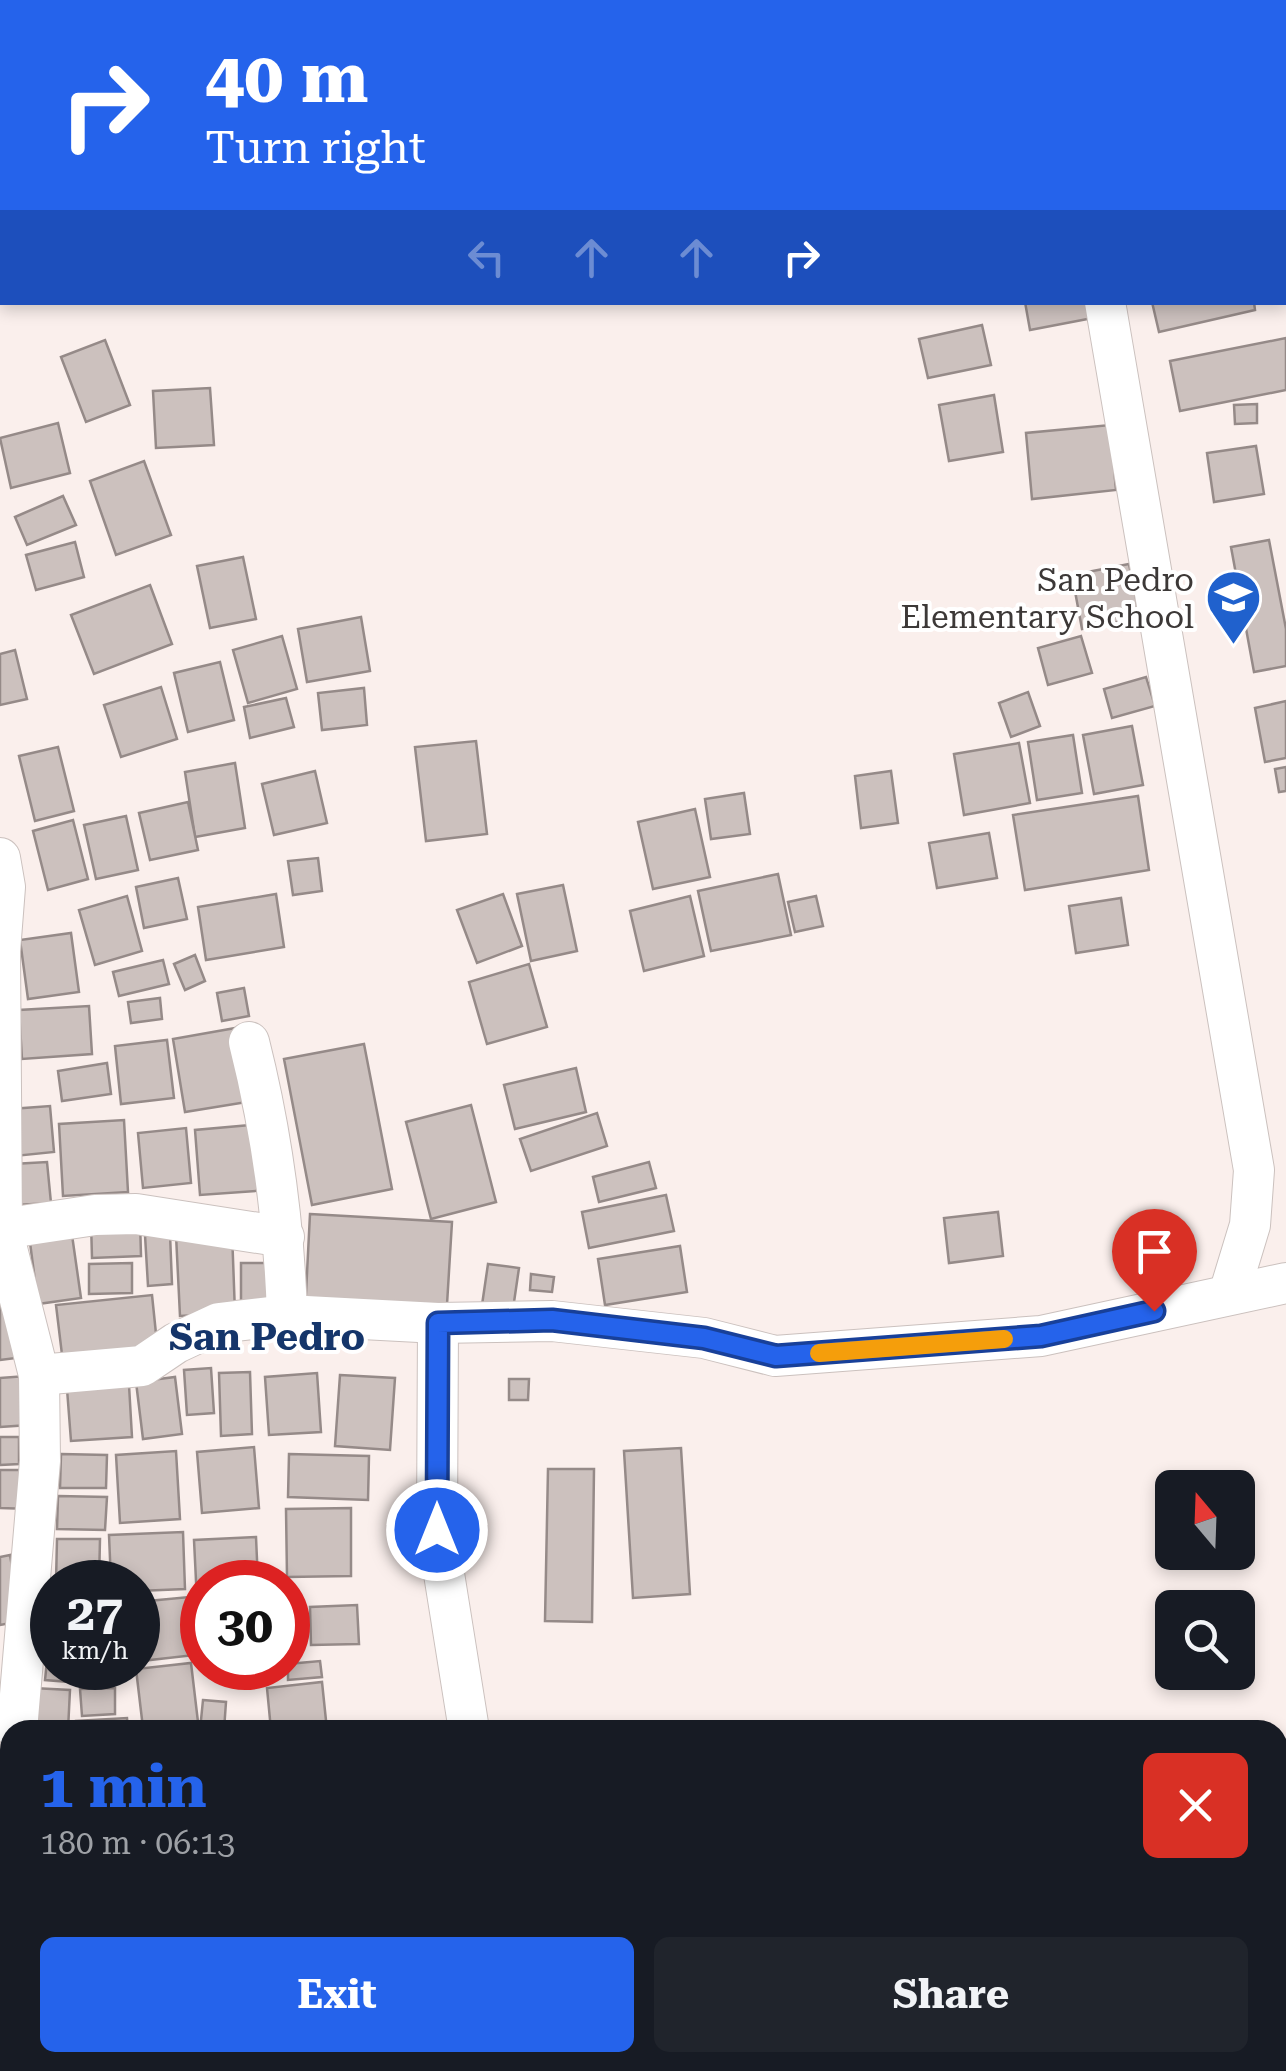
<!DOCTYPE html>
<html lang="en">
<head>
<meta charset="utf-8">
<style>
  :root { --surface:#171b24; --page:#20242c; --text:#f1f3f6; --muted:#9ea1a6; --accent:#2563eb }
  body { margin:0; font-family:"Roboto Serif",serif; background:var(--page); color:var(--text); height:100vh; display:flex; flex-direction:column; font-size:38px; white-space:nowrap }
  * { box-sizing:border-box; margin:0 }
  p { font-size:32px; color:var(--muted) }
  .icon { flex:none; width:55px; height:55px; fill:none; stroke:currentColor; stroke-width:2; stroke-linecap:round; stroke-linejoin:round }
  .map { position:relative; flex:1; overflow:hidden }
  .details { position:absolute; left:0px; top:1720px; width:1288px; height:352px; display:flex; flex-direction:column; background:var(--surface); border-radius:30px 30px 0 0; box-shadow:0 5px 15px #0003 }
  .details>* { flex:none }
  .banner { position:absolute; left:0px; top:0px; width:1288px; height:305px; box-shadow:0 5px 15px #0003; background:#2563eb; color:#fff; overflow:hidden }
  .needle { width:65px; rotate:341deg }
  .buttons { position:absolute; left:1155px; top:1470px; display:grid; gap:20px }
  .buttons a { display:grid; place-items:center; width:100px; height:100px; border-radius:15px; background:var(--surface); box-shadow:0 5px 15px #0003; font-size:50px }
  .speed { position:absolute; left:30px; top:1560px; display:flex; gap:20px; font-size:50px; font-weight:700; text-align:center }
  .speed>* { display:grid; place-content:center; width:130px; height:130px; border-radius:50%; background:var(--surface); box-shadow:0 5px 15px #0003; line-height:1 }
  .speed small { font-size:25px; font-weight:400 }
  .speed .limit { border:15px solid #d22; background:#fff; color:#111 }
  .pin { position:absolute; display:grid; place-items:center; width:85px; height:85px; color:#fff; margin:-102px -42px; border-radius:50% 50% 50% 0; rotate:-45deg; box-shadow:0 0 10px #0007 }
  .pin .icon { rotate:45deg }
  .me { position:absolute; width:110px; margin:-55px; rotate:0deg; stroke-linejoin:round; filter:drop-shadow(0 0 8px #0008) }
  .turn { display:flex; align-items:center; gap:35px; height:210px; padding:0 40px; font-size:45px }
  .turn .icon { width:130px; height:130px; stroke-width:2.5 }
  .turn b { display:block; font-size:70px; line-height:85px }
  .lanes { display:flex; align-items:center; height:95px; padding:0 40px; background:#0003; justify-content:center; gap:50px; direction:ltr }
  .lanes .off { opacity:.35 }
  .round { display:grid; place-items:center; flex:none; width:105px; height:105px; border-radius:15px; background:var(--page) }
  .headline { display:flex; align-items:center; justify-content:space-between; height:170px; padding:0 40px }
  h1 { font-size:60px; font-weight:700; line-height:75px; color:var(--accent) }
  .button { display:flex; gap:20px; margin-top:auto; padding:20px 40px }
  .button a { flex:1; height:115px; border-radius:15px; background:var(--accent); color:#fff; font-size:40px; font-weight:700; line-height:115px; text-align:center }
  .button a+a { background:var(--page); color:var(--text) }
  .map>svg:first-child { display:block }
  .building { fill:#ccc1be; stroke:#958a88; stroke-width:2.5 }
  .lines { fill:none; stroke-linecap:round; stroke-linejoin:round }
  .street-casing { stroke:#cbc1be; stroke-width:42 }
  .street { stroke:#fff; stroke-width:40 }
  .route-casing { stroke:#184099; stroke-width:25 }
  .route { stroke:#2563eb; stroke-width:18 }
  .slow { stroke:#f59e0b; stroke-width:18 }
  .labels { text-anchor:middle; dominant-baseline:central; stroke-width:8; stroke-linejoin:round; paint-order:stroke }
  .poi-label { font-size:32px; fill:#3c3837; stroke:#fff; text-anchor:end }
  .quarter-label { font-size:38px; font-weight:bold; fill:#15356a; stroke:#fff }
</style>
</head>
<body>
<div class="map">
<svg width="1286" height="2071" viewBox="0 0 1286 2071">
  <rect width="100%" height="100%" fill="#faefec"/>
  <g class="building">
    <polygon points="827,0 910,0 911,2 819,2"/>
    <polygon points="1025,302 1095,302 1098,317 1030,330"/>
    <polygon points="1152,302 1254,302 1255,310 1159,332"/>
    <polygon points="982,325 991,365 928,378 919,339"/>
    <polygon points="1286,338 1286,390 1180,411 1170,361"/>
    <polygon points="105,340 130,405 86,422 61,357"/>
    <polygon points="210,388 214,445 156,448 153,391"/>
    <polygon points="994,395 1003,452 949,461 939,405"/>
    <polygon points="1257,404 1257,423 1235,424 1234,405"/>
    <polygon points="58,423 70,473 11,488 0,438"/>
    <polygon points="1110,425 1116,490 1032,499 1026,433"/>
    <polygon points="1256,446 1264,494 1214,502 1207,453"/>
    <polygon points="144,461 171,535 116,555 90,481"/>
    <polygon points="63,496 76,525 27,545 15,517"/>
    <polygon points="1269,540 1286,629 1286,666 1254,672 1231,547"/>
    <polygon points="75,542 84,577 36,590 26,555"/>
    <polygon points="243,557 256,619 210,628 197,566"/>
    <polygon points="1129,564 1140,618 1082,629 1072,575"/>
    <polygon points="150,585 172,644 94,674 71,615"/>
    <polygon points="361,617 370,671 307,682 298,629"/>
    <polygon points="282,636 297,689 248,703 233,650"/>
    <polygon points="1081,636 1092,673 1048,685 1038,648"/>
    <polygon points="15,650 27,699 0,705 0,654"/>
    <polygon points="220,662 234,720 188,732 174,673"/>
    <polygon points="1146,677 1155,706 1112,718 1104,689"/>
    <polygon points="161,687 177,739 121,757 104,705"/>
    <polygon points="364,688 367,725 322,730 318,693"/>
    <polygon points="1028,692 1040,726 1011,737 999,703"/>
    <polygon points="286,698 294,727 250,738 244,707"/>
    <polygon points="1286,701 1286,758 1265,762 1255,708"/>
    <polygon points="1132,726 1143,785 1094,794 1083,735"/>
    <polygon points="1073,735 1082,793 1037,800 1028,742"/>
    <polygon points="476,741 487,834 426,841 415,747"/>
    <polygon points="1019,743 1030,803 964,815 954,754"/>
    <polygon points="58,747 74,811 35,821 19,756"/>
    <polygon points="235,763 245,828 195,837 185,772"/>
    <polygon points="1286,767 1286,791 1279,792 1275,769"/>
    <polygon points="315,771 327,823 274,835 262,784"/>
    <polygon points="891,771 898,823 861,828 855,776"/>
    <polygon points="744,793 750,834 711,839 705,799"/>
    <polygon points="1138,796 1149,870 1025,890 1013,815"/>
    <polygon points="188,802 198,850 150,860 139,813"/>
    <polygon points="695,809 710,877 653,889 638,822"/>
    <polygon points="126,816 138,870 96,879 84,825"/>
    <polygon points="73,820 88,879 48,890 33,831"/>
    <polygon points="989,833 997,878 937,888 929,843"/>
    <polygon points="318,858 322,891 293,895 288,861"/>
    <polygon points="778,874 791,935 711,951 698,891"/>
    <polygon points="178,878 187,919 144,928 136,887"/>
    <polygon points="563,885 577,951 531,961 517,894"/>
    <polygon points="276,894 284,947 206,960 198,907"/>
    <polygon points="503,894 522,946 477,963 457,910"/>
    <polygon points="127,896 142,951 95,965 79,910"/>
    <polygon points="690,896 704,956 644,971 630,911"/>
    <polygon points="816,896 823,926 795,932 788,902"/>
    <polygon points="1121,898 1128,945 1076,953 1069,906"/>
    <polygon points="71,933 79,992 28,999 20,940"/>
    <polygon points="195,955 205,981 185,990 174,964"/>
    <polygon points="163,960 169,984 119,996 113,972"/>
    <polygon points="529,964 547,1027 487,1044 469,982"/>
    <polygon points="244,988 249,1016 222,1021 217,993"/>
    <polygon points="160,998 162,1019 131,1023 128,1002"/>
    <polygon points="89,1006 92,1054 22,1059 19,1010"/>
    <polygon points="241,1027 253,1101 185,1112 173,1039"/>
    <polygon points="167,1040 174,1098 121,1104 115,1046"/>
    <polygon points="364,1044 392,1189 312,1205 284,1059"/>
    <polygon points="107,1063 111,1094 62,1101 58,1071"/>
    <polygon points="576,1068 586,1112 515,1129 504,1085"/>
    <polygon points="471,1105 496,1202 431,1219 406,1122"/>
    <polygon points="50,1106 54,1152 15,1156 11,1109"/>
    <polygon points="597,1113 607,1146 531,1171 520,1139"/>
    <polygon points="124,1120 128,1192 63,1196 59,1124"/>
    <polygon points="262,1124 268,1190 200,1195 195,1130"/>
    <polygon points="186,1128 191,1183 143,1188 138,1133"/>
    <polygon points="47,1162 51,1203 16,1205 13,1164"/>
    <polygon points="649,1162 656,1188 599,1202 593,1177"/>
    <polygon points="666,1195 674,1231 589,1248 582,1212"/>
    <polygon points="998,1212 1003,1256 949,1263 944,1218"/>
    <polygon points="310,1214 452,1222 446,1321 305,1313"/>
    <polygon points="140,1220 141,1256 92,1258 91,1222"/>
    <polygon points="70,1221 81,1298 38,1304 28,1227"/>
    <polygon points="232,1232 235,1313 180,1316 176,1235"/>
    <polygon points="170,1234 172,1284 148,1286 145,1235"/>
    <polygon points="680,1246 687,1292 605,1305 598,1259"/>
    <polygon points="132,1263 132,1293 89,1294 89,1264"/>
    <polygon points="241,1263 276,1263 276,1304 241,1303"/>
    <polygon points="488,1264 519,1268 513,1309 482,1305"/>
    <polygon points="531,1274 554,1277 552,1292 530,1290"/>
    <polygon points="0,1295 16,1358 0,1360"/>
    <polygon points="152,1295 158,1353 63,1363 56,1305"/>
    <polygon points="211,1368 214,1413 187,1415 184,1370"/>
    <polygon points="250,1372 252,1434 221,1436 219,1373"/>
    <polygon points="317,1373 321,1432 269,1435 265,1377"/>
    <polygon points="340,1375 395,1378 390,1450 335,1446"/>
    <polygon points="26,1376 29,1425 0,1427 0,1378"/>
    <polygon points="175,1377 182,1434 143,1439 136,1382"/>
    <polygon points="509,1379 529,1379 528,1400 509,1400"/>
    <polygon points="129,1385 132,1437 71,1441 67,1389"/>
    <polygon points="0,1437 19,1437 19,1464 0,1465"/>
    <polygon points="254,1447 259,1508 202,1513 197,1452"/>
    <polygon points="681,1448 690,1594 633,1598 624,1451"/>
    <polygon points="176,1451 180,1519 120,1523 116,1455"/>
    <polygon points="61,1454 107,1455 106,1488 60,1488"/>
    <polygon points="289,1454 369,1456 368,1500 288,1497"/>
    <polygon points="548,1469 594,1469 592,1622 545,1621"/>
    <polygon points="0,1470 31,1470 30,1509 0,1508"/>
    <polygon points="58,1496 107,1497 105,1530 57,1529"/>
    <polygon points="351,1508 351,1576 287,1577 286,1509"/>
    <polygon points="183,1532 185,1589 138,1591 138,1582 111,1582 109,1535"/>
    <polygon points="256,1537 258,1582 202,1582 202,1601 197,1601 194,1540"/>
    <polygon points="57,1539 100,1539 99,1582 56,1582"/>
    <polygon points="10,1555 21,1621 0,1625 0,1557"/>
    <polygon points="189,1597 195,1655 141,1661 138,1602"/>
    <polygon points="357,1605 359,1644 311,1645 310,1607"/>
    <polygon points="51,1622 52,1668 96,1668 94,1684 45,1680"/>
    <polygon points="320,1661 322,1677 288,1680 288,1664"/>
    <polygon points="191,1663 198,1722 143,1728 136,1669"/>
    <polygon points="322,1682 327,1730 271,1730 267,1688"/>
    <polygon points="33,1688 70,1690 68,1730 30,1730"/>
    <polygon points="115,1688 115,1714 82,1716 80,1689"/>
    <polygon points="203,1700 226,1702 224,1730 200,1730"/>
    <polygon points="127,1718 128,1730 76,1730 76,1721"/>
    <polygon points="267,1722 268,1730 235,1730 235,1724"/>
    <polygon points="573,1725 573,1730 485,1730 485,1728"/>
    <polygon points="0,1958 7,1958 10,1988 10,2006 0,2007"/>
    <polygon points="64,2062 112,2062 113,2071 65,2071"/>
    <polygon points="141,2062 178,2062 179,2069 142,2071"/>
    <polygon points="187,2062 238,2062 239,2071 188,2071"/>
    <polygon points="277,2062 306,2062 308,2071 277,2071"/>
    <polygon points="321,2062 374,2062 345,2071 323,2071"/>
    <polygon points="424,2062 494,2062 495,2071 425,2071"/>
    <polygon points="535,2062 597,2062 598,2071 535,2071"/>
  </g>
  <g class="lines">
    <defs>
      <g id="street">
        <polyline points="1045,0 1046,2"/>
        <polyline points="1105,302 1254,1170 1250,1225 1229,1294"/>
        <polyline points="0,858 5,887 0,951 2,1229 39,1375 40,1461 17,1730"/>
        <path d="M249,1042c23,91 35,180 38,273"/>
        <polyline points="2,1229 95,1215 136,1214 284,1237"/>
        <polyline points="438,1323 437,1530 469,1730"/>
        <polyline points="39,1375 142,1366 176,1343 219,1323 287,1315 438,1323 552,1321 704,1338 775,1356 1041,1336 1286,1283"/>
        <polyline points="513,2062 513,2071"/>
        <polyline points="27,2071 28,2062"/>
      </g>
    </defs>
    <use href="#street" class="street-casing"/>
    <use href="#street" class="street"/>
  </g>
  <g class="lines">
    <defs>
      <polyline id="route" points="437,1530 438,1323 552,1320 704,1338 776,1356 1041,1336 1154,1311"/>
    </defs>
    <use href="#route" class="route-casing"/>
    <use href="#route" class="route"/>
    <polyline class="slow" points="819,1353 1004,1339"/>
  </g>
  <defs>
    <symbol id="school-pin" viewBox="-11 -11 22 30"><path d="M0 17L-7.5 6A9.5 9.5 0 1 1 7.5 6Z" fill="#2061cd" stroke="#fff"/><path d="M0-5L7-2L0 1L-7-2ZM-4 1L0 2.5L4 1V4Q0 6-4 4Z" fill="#fff"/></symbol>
  </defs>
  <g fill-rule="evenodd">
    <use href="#school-pin" x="1202" y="566" width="63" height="86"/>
  </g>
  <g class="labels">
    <g class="poi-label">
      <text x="1194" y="580">San Pedro<tspan x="1194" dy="37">Elementary School</tspan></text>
    </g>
    <g class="quarter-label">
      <text x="267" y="1337">San Pedro</text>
    </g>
  </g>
</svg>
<div class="buttons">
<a><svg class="needle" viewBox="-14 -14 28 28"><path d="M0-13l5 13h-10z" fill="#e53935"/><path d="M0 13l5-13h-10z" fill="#9ea1a6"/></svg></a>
<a><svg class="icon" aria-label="search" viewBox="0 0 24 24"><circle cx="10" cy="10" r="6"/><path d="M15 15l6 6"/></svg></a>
</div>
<div class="speed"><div>27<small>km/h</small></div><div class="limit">30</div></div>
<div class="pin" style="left:1154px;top:1311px;background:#d93025"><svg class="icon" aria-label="arrive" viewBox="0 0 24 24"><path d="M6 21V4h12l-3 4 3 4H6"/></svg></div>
<svg class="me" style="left:437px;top:1530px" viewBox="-20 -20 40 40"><circle r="17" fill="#2563eb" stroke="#fff" stroke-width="3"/><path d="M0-11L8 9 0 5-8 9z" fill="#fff"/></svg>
<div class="banner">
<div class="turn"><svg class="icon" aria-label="right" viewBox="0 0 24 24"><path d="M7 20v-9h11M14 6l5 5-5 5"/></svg><div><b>40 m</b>Turn right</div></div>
<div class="lanes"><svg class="icon off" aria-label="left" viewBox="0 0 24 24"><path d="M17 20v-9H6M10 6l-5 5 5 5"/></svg><svg class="icon off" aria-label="ahead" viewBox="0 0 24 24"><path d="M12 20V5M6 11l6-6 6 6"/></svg><svg class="icon off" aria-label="ahead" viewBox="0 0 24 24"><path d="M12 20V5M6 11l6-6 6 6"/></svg><svg class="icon" aria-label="right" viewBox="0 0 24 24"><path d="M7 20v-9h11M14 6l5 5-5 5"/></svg></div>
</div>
<section class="details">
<div class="headline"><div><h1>1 min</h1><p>180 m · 06:13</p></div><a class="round" style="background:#d93025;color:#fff"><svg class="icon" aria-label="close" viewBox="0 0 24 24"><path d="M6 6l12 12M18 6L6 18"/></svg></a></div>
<div class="button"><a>Exit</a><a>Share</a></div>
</section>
</div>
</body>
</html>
